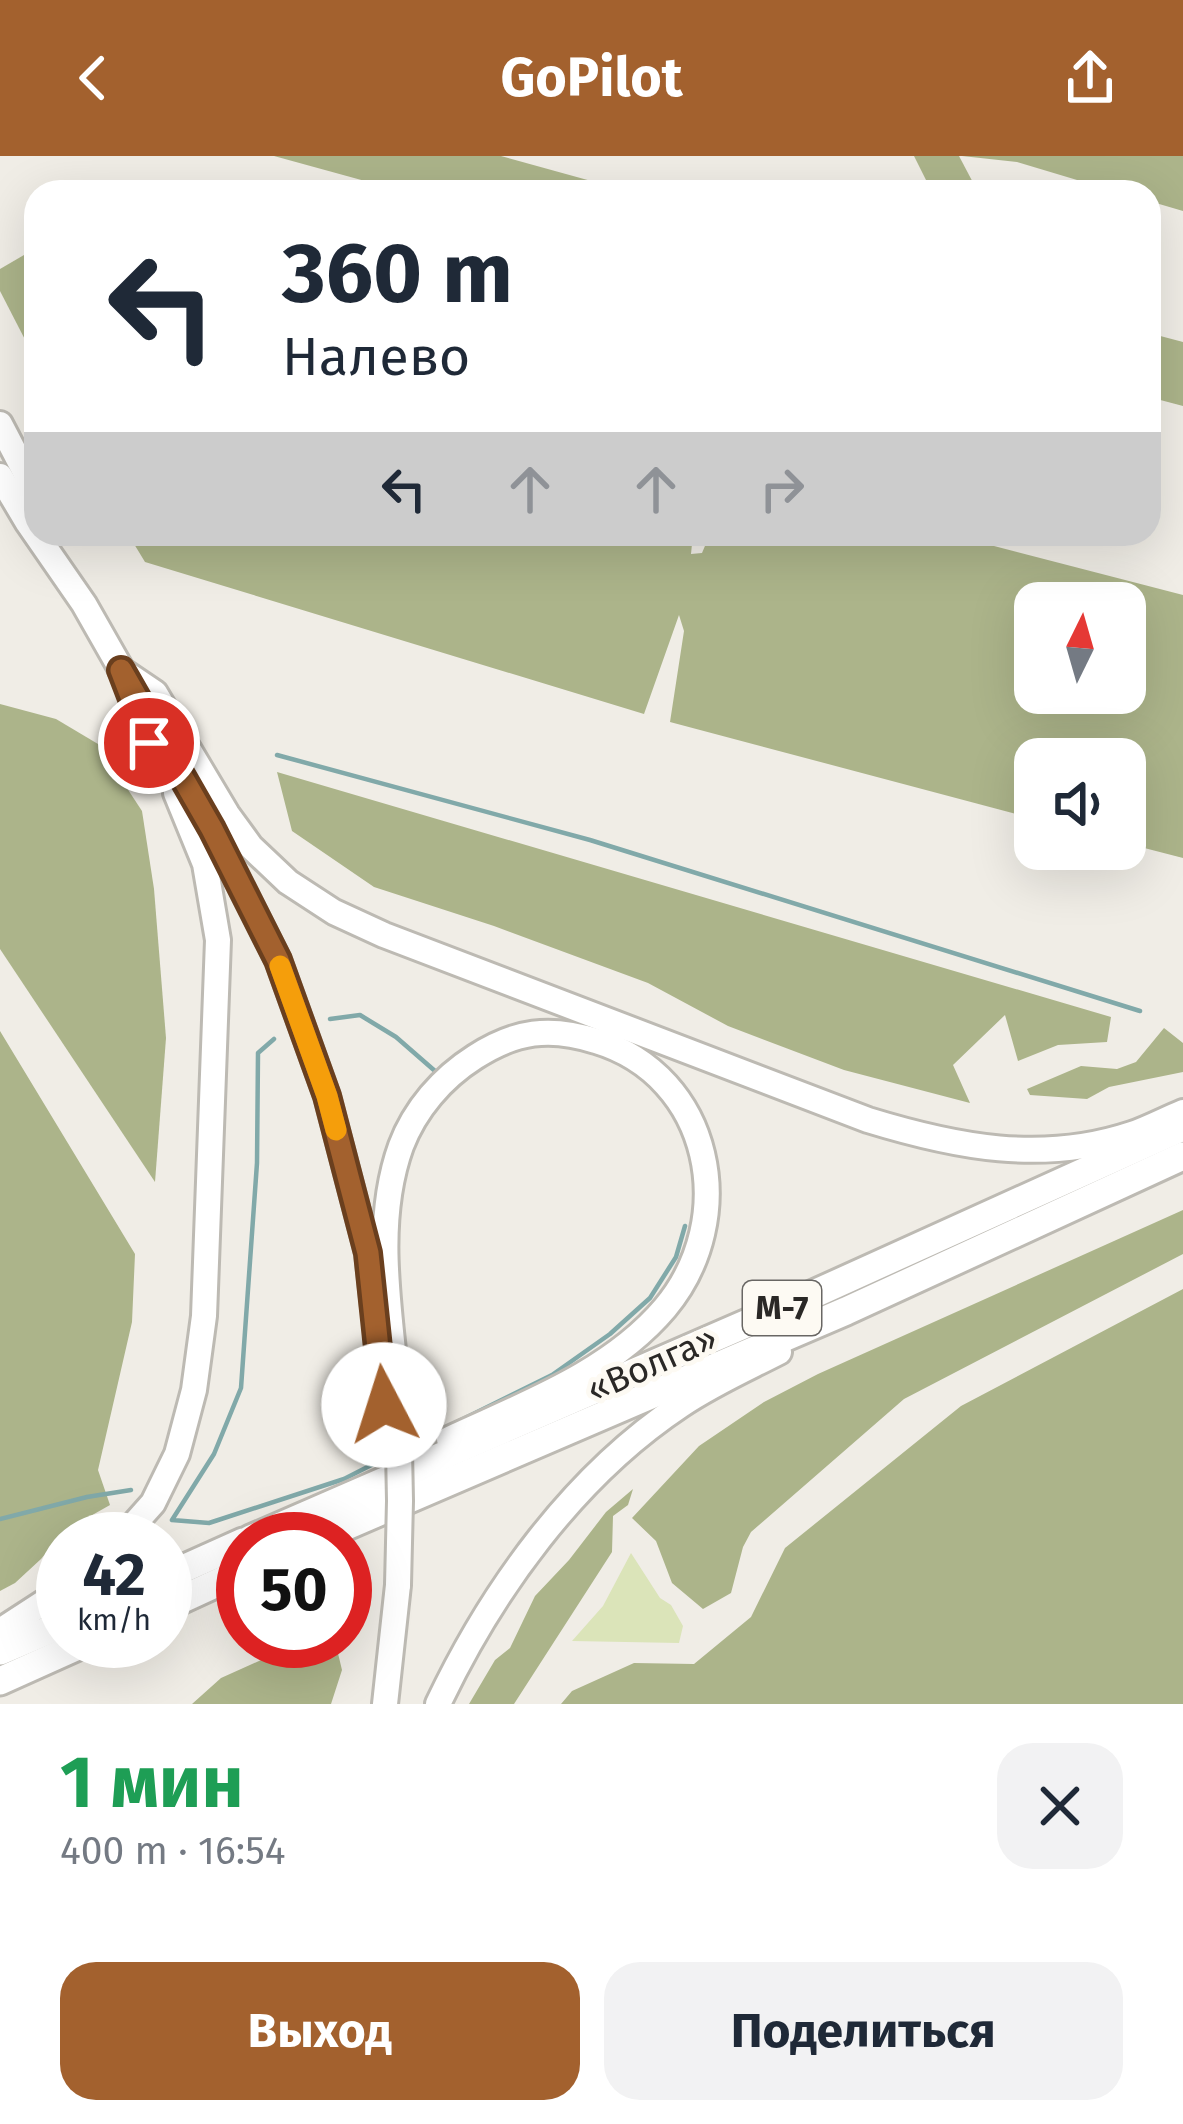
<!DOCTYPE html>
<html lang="ru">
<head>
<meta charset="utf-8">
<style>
  :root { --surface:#fff; --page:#f2f2f3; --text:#1f2937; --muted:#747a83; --accent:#a3612e }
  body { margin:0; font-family:"Fira Sans",sans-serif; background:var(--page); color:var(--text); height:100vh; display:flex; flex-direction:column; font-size:45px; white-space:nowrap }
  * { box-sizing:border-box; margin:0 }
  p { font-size:39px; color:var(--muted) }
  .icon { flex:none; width:66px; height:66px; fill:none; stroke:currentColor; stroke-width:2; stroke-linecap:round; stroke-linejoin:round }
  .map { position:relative; height:1548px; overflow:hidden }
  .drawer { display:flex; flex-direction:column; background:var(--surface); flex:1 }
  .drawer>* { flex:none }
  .guide { position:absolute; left:24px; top:24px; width:1137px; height:366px; border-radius:36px; box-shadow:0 12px 48px #0002; background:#fff; color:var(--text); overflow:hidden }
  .needle { width:78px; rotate:5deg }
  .controls { position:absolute; left:1014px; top:426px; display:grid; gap:24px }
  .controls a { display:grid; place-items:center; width:132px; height:132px; border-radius:24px; background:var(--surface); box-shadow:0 12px 48px #0002; font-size:60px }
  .speed { position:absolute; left:36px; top:1356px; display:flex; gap:24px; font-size:60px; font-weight:700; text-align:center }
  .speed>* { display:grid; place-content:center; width:156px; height:156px; border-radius:50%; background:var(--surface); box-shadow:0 12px 48px #0002; line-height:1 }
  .speed small { font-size:30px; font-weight:400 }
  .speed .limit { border:18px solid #d22; background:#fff; color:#111 }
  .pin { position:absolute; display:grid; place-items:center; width:102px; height:102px; color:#fff; margin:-51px; border:6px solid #fff; border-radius:50%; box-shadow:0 3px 12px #0007 }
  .me { position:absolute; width:132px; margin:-66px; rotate:355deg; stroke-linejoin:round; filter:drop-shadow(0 0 9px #0008) }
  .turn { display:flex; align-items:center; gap:42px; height:252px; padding:0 60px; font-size:54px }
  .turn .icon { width:156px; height:156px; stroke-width:2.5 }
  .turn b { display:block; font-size:84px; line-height:102px }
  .lanes { display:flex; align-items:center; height:114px; padding:0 60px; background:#0003; justify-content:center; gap:60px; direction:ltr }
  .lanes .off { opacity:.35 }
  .round { display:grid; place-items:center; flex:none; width:126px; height:126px; border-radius:36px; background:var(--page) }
  .headline { display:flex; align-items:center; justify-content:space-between; height:204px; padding:0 60px }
  h1 { font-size:72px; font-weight:700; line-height:90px; color:#1e9e55 }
  .primary-button { display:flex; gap:24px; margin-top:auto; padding:24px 60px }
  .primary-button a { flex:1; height:138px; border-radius:36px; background:var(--accent); color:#fff; font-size:48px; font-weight:700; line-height:138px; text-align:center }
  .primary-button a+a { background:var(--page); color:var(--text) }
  header { display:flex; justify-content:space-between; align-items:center; height:156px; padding:0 60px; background:var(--accent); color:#fff; font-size:54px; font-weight:700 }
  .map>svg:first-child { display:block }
  .green { fill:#dbe4b9 }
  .forest { fill:#acb48a; fill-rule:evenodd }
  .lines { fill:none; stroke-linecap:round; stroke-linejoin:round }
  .stream { stroke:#81a9a9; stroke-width:4.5 }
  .major-casing { stroke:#bdbab3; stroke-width:30 }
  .highway-casing { stroke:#bdbab3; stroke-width:33 }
  .major { stroke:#fff; stroke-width:24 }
  .highway { stroke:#fff; stroke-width:27 }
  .major-bridge-casing { stroke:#bdbab3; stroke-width:30; stroke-linecap:butt }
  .major-bridge { stroke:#fff; stroke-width:24 }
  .route-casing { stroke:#6a3f1e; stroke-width:30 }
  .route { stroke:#a3612e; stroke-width:21 }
  .slow { stroke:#f59e0b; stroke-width:21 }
  .labels { text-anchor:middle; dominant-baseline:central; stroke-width:10; stroke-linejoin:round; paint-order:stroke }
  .shield { fill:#fdfaf3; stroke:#696764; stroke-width:3 }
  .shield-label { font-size:33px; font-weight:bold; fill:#2a2826 }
  .street-label { font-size:36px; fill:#2a2826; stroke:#fdfaf3 }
</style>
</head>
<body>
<header><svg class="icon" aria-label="back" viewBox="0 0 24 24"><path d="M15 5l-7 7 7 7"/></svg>GoPilot<svg class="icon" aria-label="share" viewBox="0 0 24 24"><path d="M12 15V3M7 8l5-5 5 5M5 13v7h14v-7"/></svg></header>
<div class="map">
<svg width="1183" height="1548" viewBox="0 0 1183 1548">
  <rect width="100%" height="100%" fill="#f0ede6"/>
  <polygon class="green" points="631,1397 660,1442 671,1449 683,1470 679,1487 572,1485 603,1450"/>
  <g class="forest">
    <polygon points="274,0 501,0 631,36 405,36"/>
    <polygon points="914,0 959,0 978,36 932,36"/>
    <polygon points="962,0 1183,0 1183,55 1149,45 1149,36 1117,36 1017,6"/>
    <polygon points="24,99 36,103 36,205 0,135 0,113"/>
    <polygon points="1149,177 1183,186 1183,250 1149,241"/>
    <path d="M128,378h565l-2,20 11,-1 8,-19h238l235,61v263l-58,-15v-84h-90v60l-365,-97 14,-91 -5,-16 -35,99 -499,-152zM1035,447h90v90h-90z"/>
    <polygon points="0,548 56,563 98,588 142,655 154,733 166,882 155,1026 0,793"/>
    <polygon points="277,616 1111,861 1107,886 1058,889 1018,905 1005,859 953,909 970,947 844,914 728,870 648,827 494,770 374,731 292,675"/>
    <polygon points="1164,872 1183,887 1183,916 1109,931 1087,943 1030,939 1027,933 1081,910 1117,913 1136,906"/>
    <polygon points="0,875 135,1098 132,1166 98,1314 110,1349 64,1375 41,1403 15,1427 0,1435"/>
    <polygon points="1183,1054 1183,1098 904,1243 751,1376 743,1391 731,1437 703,1453 672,1427 656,1385 632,1362 699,1290 764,1246 818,1218"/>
    <polygon points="1183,1133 1183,1548 561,1548 572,1535 634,1507 694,1508 751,1461 785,1392 961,1250"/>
    <polygon points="633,1333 628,1349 613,1360 612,1396 514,1548 469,1548 495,1504 510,1492 535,1440 569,1404 606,1356"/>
    <polygon points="293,1485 335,1485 342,1514 331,1548 192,1548 221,1522 281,1495"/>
  </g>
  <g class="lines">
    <g class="stream">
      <polyline points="277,599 590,684 1140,855"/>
      <polyline points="330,863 360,859 396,881 435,915"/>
      <polyline points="274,883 258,897 257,1007 241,1232 214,1298 172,1364 209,1367 344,1323 391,1299"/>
      <polyline points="455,1267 552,1219 610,1178 650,1142 676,1101 685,1070"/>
      <polyline points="407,1291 445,1272"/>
      <polyline points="0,1363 87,1341 131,1334"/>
    </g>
    <defs>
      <g id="major">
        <polyline points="0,268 36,337"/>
        <polyline points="0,320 28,367 84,448 212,673 278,804 327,940 368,1097 374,1151"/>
        <path d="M121,514l34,23 72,121 24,33 37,35 46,30 50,23 484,185c88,27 174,44 264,14 17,-6 34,-15 51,-22"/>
        <path d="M398,1243c-7,-82 -26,-173 3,-253 14,-37 41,-68 74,-89 40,-26 75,-31 121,-16 116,35 144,177 69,267 -55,65 -141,96 -216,131"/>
        <polyline points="121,1383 153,1347 177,1298 194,1234 204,1160 218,784 205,708 176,637"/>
        <polyline points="0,1475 63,1434"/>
        <polyline points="385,1548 398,1429"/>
        <path d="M438,1548c54,-114 136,-228 243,-299 31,-21 65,-36 98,-53"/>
      </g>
      <g id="highway">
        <polyline points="251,1383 794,1147 1183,971"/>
        <polyline points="316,1383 846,1155 1183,1000"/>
        <polyline points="165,1421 243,1386"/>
        <polyline points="165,1451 243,1415"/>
        <polyline points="0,1495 63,1468"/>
        <polyline points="0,1525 89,1485"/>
      </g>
    </defs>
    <use href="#major" class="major-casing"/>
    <use href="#highway" class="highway-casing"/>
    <use href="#major" class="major"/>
    <use href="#highway" class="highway"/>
    <defs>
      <polyline id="major-bridge" points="398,1243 400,1345 398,1429"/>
    </defs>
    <use href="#major-bridge" class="major-bridge-casing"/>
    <use href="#major-bridge" class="major-bridge"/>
  </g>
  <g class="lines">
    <defs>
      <polyline id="route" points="149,587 121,514 212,673 278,804 327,940 368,1097 384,1249"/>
    </defs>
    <use href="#route" class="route-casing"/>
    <use href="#route" class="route"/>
    <polyline class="slow" points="280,810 327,940 336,974"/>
  </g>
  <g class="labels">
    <rect class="shield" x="743" y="1125" width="78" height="54" rx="9"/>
    <g class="shield-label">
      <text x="782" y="1152">М-7</text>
    </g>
    <g class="street-label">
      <text transform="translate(652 1208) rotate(-24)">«Волга»</text>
    </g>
  </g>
</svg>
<div class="controls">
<a><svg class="needle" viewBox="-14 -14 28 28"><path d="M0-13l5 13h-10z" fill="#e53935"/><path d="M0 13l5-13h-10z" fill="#747a83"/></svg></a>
<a><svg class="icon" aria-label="sound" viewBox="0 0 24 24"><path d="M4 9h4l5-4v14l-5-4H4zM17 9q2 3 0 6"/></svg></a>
</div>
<div class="speed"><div>42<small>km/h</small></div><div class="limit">50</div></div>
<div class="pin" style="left:149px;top:587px;background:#d93025"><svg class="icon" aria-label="arrive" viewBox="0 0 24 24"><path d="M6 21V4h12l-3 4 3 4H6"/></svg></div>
<svg class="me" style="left:384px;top:1249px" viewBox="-20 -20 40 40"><circle r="19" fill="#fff"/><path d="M0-13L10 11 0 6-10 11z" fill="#a3612e"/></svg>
<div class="guide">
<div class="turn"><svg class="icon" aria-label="left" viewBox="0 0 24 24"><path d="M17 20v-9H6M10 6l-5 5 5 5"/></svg><div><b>360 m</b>Налево</div></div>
<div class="lanes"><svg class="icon" aria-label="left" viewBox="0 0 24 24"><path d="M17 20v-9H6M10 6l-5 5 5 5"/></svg><svg class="icon off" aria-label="ahead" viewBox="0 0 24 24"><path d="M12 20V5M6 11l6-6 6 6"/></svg><svg class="icon off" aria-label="ahead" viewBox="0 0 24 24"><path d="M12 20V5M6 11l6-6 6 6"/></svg><svg class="icon off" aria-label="right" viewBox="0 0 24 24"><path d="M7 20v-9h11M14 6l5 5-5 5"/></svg></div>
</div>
</div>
<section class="drawer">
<div class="headline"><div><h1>1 мин</h1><p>400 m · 16:54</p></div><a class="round"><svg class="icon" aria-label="close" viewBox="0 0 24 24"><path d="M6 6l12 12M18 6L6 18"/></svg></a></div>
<div class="primary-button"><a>Выход</a><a>Поделиться</a></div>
</section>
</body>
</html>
